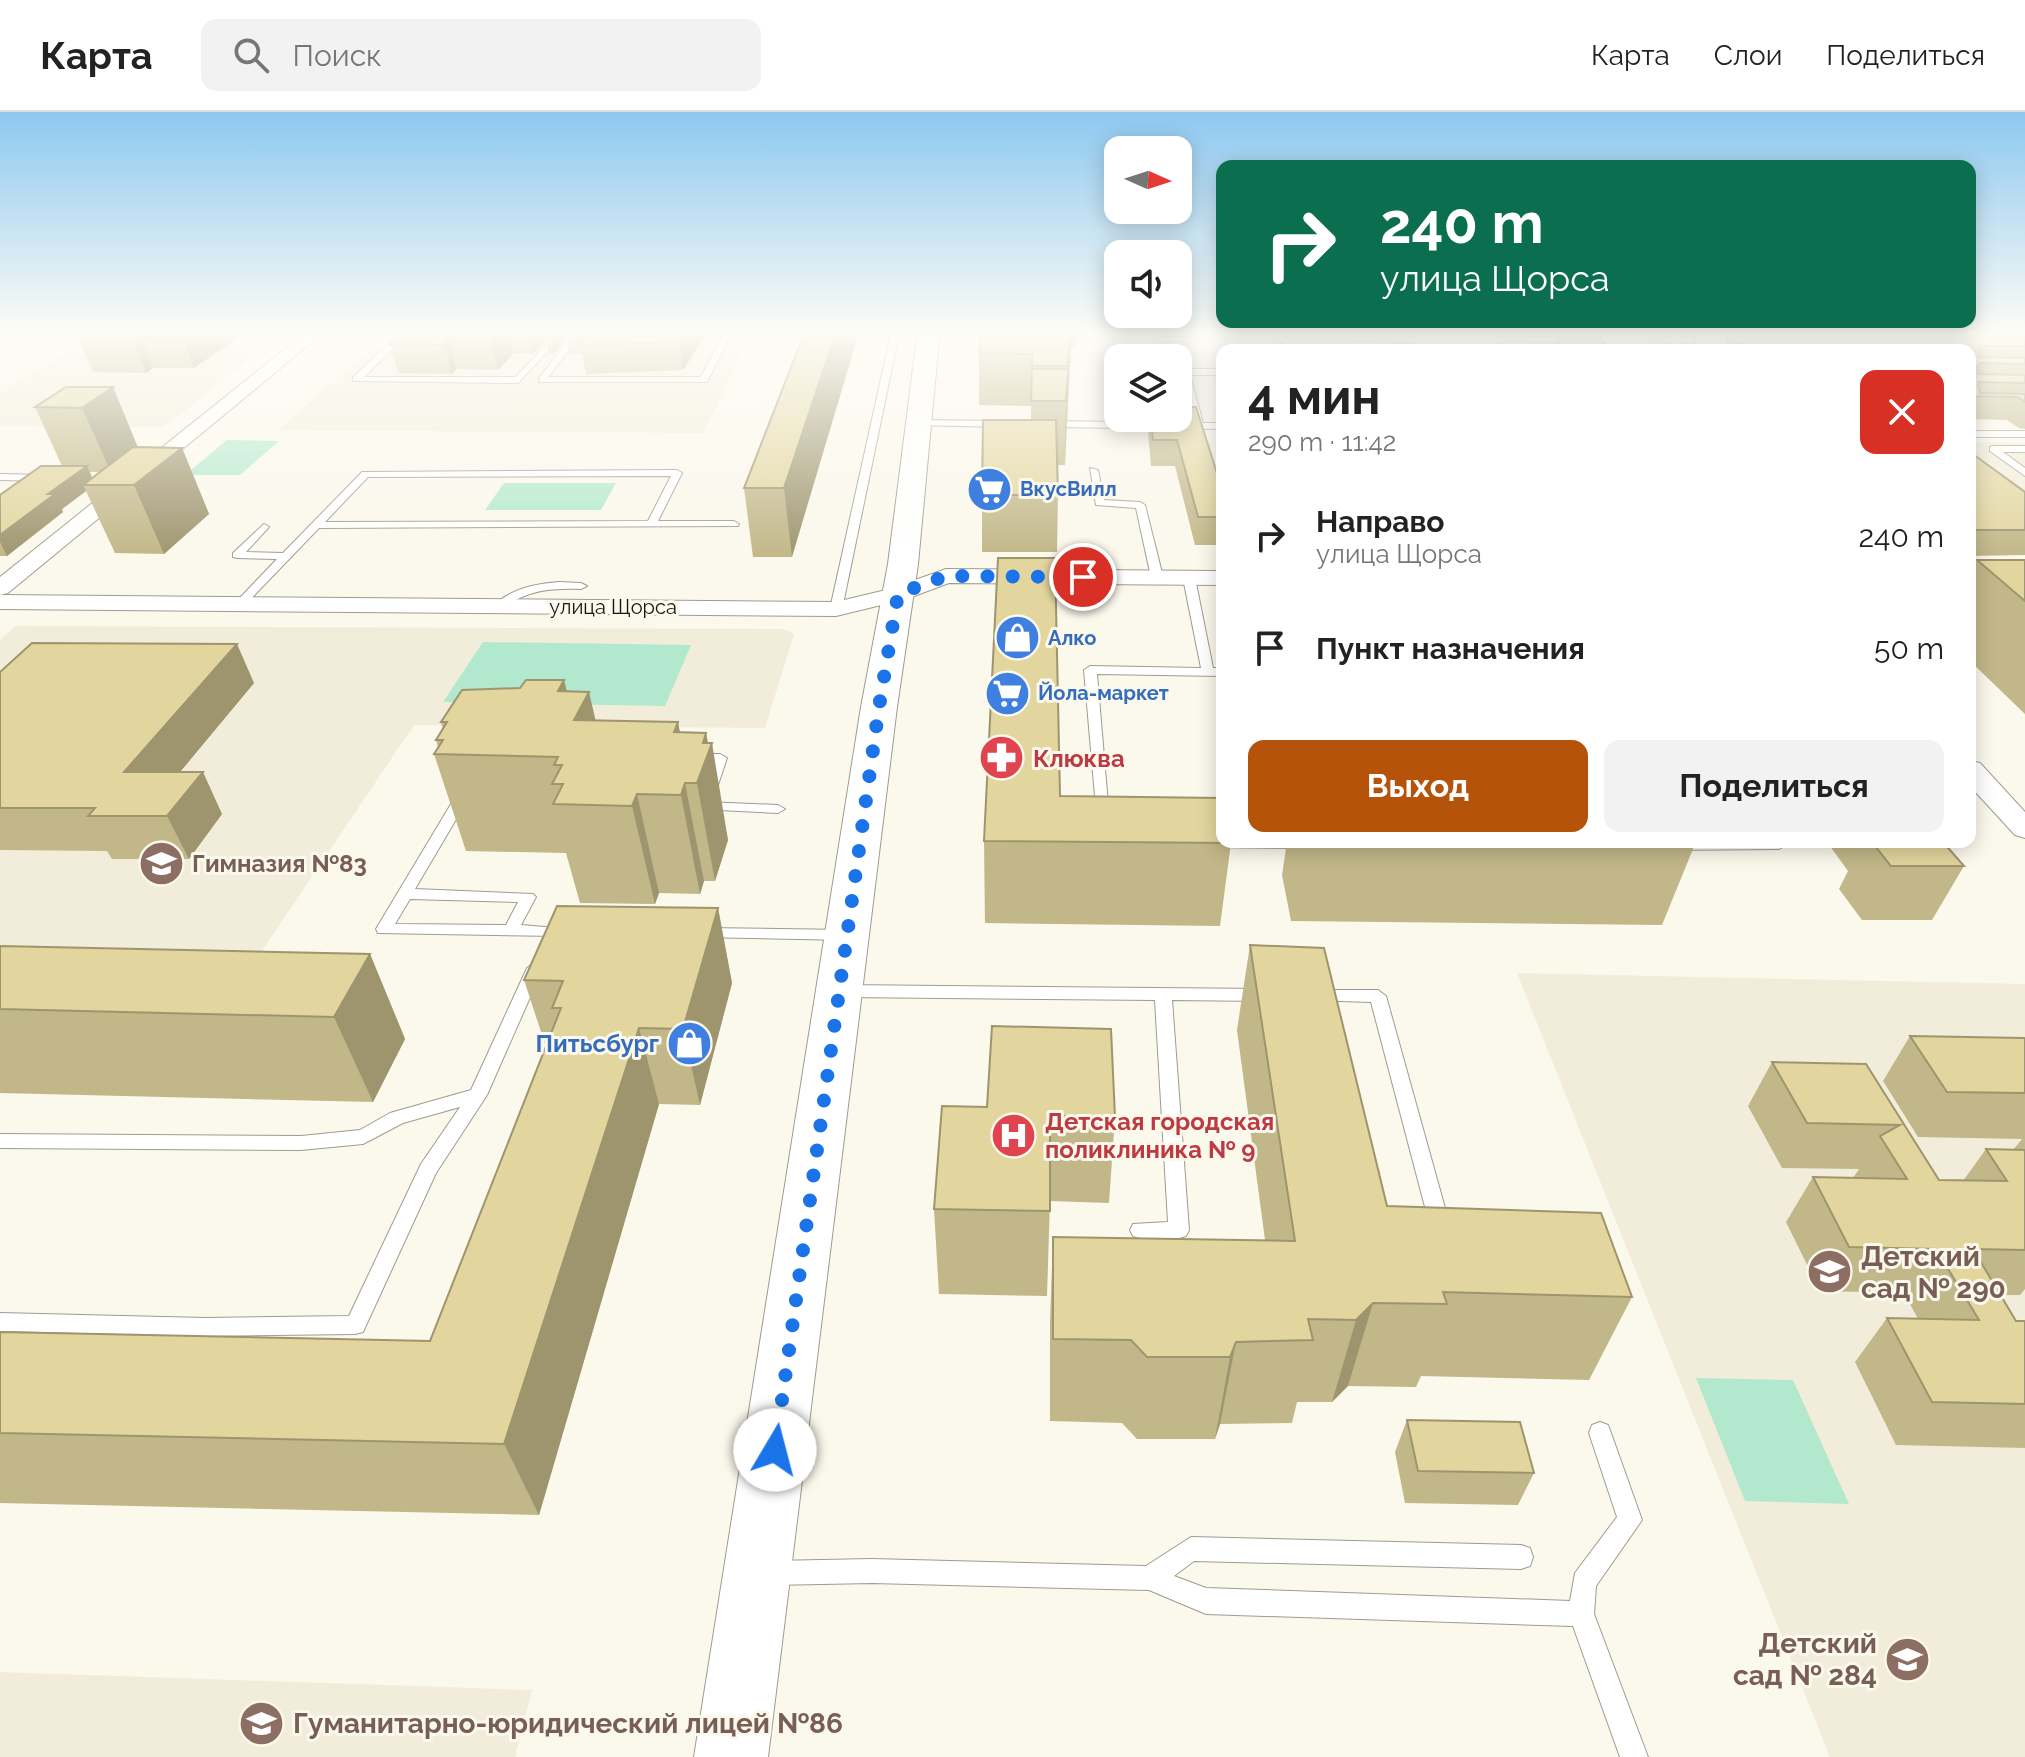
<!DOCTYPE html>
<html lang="ru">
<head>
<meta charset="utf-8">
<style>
  :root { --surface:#fff; --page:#f2f2f2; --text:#222; --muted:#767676; --line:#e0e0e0; --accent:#b45309 }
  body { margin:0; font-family:Raleway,sans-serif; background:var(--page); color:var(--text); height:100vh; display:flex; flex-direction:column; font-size:30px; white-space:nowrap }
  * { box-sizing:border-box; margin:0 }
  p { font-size:26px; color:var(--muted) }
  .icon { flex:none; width:44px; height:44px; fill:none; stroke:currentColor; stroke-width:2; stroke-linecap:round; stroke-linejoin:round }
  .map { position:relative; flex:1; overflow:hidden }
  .side { position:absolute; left:1216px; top:232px; width:760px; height:504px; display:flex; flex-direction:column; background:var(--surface); border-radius:16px; box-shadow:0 4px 20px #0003 }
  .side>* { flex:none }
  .guide { position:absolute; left:1216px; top:48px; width:760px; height:168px; border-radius:16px; box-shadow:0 4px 20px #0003; background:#0b6e4f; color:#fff; overflow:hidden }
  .needle { width:52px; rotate:93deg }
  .controls { position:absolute; left:1104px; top:24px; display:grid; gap:16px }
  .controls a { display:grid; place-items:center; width:88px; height:88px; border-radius:16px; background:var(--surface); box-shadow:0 4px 20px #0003; font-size:40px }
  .pin { position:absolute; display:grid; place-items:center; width:68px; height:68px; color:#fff; margin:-34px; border:4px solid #fff; border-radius:50%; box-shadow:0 2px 8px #0007 }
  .me { position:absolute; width:88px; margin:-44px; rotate:8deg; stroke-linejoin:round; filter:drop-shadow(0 0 6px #0008) }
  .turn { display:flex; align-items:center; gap:28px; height:168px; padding:0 32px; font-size:36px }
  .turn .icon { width:104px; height:104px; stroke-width:2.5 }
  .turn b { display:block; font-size:56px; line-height:68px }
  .round { display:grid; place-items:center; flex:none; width:84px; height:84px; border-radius:16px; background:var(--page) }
  .overview { display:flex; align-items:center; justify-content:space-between; height:136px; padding:0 32px }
  h1 { font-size:48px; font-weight:700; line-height:60px }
  .action { display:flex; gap:16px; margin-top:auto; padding:16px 32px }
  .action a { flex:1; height:92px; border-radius:16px; background:var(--accent); color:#fff; font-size:32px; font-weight:700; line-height:92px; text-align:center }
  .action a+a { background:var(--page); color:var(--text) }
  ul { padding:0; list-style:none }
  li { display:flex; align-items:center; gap:24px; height:112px; padding:0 32px }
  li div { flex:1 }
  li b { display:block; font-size:30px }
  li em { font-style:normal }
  header { display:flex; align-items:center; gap:48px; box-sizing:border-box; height:112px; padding:0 40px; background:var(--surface); border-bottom:2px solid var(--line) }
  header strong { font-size:38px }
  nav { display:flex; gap:44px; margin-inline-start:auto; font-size:28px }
  .search { width:560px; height:72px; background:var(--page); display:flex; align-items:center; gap:20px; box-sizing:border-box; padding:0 28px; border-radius:16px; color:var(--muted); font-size:30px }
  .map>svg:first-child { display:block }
  .built { fill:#f2edda }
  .green { fill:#b2e9ce }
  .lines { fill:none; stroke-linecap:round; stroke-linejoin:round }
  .service-casing { stroke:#9e9c90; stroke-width:2 }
  .minor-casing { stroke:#9e9c90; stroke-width:2 }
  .secondary-casing { stroke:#9e9c90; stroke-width:2 }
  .service { fill:#fff; fill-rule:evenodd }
  .minor { fill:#fff; fill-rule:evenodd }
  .secondary { fill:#fff; fill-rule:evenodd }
  .wall { fill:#c2b788; fill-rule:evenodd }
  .shaded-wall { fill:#9e956f }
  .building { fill:#e2d59e; stroke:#9e956f; stroke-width:2 }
  .route { stroke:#1a73e8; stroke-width:14; stroke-dasharray:0 25.2 }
  .labels { text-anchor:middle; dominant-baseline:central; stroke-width:6; stroke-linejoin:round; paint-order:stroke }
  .far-shop-label { font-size:20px; font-weight:bold; fill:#366cbe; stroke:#fbf8ec; text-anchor:start }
  .far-street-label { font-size:20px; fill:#161511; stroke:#fbf8ec }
  .health-label { font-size:24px; font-weight:bold; fill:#be3a42; stroke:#fbf8ec; text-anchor:start }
  .education-label { font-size:24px; font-weight:bold; fill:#785e54; stroke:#fbf8ec; text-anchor:start }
  .shop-label { font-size:24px; font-weight:bold; fill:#366cbe; stroke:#fbf8ec; text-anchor:end }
  .near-education-label { font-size:28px; font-weight:bold; fill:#785e54; stroke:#fbf8ec; text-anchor:start }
</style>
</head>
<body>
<header>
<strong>Карта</strong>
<div class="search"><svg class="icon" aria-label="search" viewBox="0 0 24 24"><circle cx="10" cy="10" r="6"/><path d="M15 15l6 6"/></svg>Поиск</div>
<nav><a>Карта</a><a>Слои</a><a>Поделиться</a></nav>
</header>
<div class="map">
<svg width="2025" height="1645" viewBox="0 0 2025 1645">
  <rect width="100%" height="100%" fill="#fbf8ec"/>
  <g class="built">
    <polygon points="106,217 289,217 164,315 0,314 0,282"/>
    <polygon points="395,217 754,217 703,321 278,318"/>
    <polygon points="1970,330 2025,331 2025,410 1970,367"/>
    <polygon points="16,514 783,517 794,522 765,616 414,613 229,888 0,885 0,528"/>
    <polygon points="1517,861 2025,872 2025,1645 1830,1645"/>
    <polygon points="0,1560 532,1578 515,1645 0,1645"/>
  </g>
  <g class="green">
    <polygon points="227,328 279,329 240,363 185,363"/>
    <polygon points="504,371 616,371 601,398 485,398"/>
    <polygon points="483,530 691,533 665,594 443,590"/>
    <polygon points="1696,1266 1793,1268 1849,1392 1745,1389"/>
  </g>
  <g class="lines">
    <defs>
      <g id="service">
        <polygon points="10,217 20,217 0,228 0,223"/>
        <polygon points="405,217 414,217 364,265 516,265 560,217 568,217 518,271 353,269 353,265"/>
        <polygon points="577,217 585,217 548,265 701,265 726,217 734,217 707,270 539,270 539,266"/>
        <polygon points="892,217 900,217 842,497 836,500 830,497"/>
        <polygon points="1196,217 1204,217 1206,230 1158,229 1154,227 1158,225 1198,226"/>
        <polygon points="1275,217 1283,217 1287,228 1406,231 1410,233 1406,235 1284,232 1280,230"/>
        <polygon points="1510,217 1518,217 1518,220 1511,222"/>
        <polygon points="1651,217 1659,217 1666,238 1658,238"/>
        <polygon points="1682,217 1690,217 1697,238 1689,238"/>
        <polygon points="1502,230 1576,231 1602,238 1507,234 1504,238 1496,238"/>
        <polygon points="1185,257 1222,257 1222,263 1190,263 1203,311 1222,311 1222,317 1048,315 1043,312 1048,309 1194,311 1181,260"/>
        <polygon points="918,308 1005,309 1010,312 1005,315 915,313 913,311"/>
        <rect x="1970" y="319" width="55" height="6"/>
        <polygon points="1993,334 2025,334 2025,340 2003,340 2025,356 2025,364 1990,339 1990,335"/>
        <polygon points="1090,356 1098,358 1104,388 1140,390 1145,393 1163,465 1161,467 1151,465 1136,396 1096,393"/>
        <path d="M677,358l5,3 -24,48h76l5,3 -1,2 -419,2 -75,78 -10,-2 43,-45 -40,-1 -4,-1v-4l31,-29 5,3 -23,25 37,1 79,-81zM671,364l-23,45 -323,1 43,-45z"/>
        <polygon points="0,362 45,363 50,366 45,369 0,368"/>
        <polygon points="1189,463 1195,466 1213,556 1222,556 1222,564 1097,562 1109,704 1102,708 1097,707 1084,558 1090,554 1201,556 1183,466"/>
        <path d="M559,470l22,1 6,3 -6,3c-30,-1 -55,1 -79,20l-10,-2c18,-18 42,-23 67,-25z"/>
        <polygon points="695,642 720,642 727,646 716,679 711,680 704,676 712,650 690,649 690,643"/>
        <path d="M464,678l7,4 -56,95 118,5 3,3 -15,28 36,3 2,4 -2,4 -179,-3 -2,-4 81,-135zM410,787l108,3 -12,23 -111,-1z"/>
        <polygon points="705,690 778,693 785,697 778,701 700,697 698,694"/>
        <polygon points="1210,728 1222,728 1222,730 1313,732 1306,736 1205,735 1203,732 1205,729"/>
        <polygon points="1657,730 1784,730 1786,733 1779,737 1666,738 1661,737"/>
        <polygon points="702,816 847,818 855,823 847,828 696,825 694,821"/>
        <polygon points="535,850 543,856 487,983 436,1061 363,1220 355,1222 205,1224 0,1219 0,1201 205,1206 349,1204 421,1052 460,995 403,1011 363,1032 301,1038 0,1036 0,1022 301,1024 360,1018 390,1001 471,978 527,856"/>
        <path d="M843,873l421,4 8,6 -8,6 -92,-1 17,230 -3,6c-15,5 -38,5 -53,0l-3,-6 3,-6 35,-2 -13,-222 -312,-3 -8,-6z"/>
        <polygon points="1315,878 1378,878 1386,884 1450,1114 1447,1120 1440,1122 1433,1120 1430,1114 1371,890 1309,888 1307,884 1309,880"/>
        <polygon points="1600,1310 1608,1313 1611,1321 1642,1408 1596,1474 1594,1502 1648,1645 1620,1645 1573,1514 1206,1502 1149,1478 872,1471 771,1473 762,1470 759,1461 762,1452 771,1449 872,1447 1146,1454 1191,1425 1521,1433 1530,1436 1533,1445 1530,1454 1521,1457 1194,1449 1174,1464 1206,1476 1570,1489 1575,1461 1617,1405 1589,1321 1592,1313"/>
      </g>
      <g id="minor">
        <polygon points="310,217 328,217 8,481 0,483 0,465"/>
        <polygon points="946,457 1222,459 1222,473 949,471 906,487 836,504 0,497 0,483 836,490 890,477"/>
        <polygon points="1970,649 1980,651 2025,700 2025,726 2015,723 1970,674"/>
      </g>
      <polygon id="secondary" points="918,217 940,217 918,452 897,595 768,1645 694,1645 861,595 888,452"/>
    </defs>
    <use href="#service" class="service-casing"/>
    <use href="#minor" class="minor-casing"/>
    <use href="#secondary" class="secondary-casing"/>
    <use href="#service" class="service"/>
    <use href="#minor" class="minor"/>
    <use href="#secondary" class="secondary"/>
  </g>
  <g class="wall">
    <polygon points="91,217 250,217 194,256 153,256 146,261 93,260 80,230 93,222"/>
    <polygon points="389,217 708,217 708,219 683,258 586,262 582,242 569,242 566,226 554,242 549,242 546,228 533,242 514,241 498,258 456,257 452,262 398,261 390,232 393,230"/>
    <polygon points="806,217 792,445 753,445 744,376"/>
    <polygon points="983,217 1077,217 1076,235 1071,235 1065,353 1057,353 1058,383 1057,440 982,440 982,383 1031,308 1031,294 979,293 979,241"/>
    <polygon points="1442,217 1511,217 1509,224 1444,221"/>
    <polygon points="1516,217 1592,217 1610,238 1552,238 1555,226 1514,224"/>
    <polygon points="1722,217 2025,217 2025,317 2019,316 2007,308 1970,307 1970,238 1730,238"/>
    <path d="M66,275l72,60 44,1 27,66 -45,40 -49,-1 -29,-62 -24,18 1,3 -56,44h-7v-61l62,-29 -27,-59zM90,360h10l-8,6z"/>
    <polygon points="1190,295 1222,377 1222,433 1195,433 1175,354 1151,354 1148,319 1149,308 1147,307 1146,306 1178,306"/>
    <polygon points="1970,340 2025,380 2025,443 1970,444"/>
    <polygon points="1977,448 2025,448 2025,602 1970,549 1970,461"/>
    <polygon points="0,560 254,571 180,660 222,702 189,747 112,747 107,739 0,738"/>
    <polygon points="564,568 567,580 596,609 680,620 706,621 728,728 715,769 704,769 700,782 659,781 655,792 580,791 566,741 466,739 434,642 438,635 436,628 443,617 441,610 520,576"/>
    <polygon points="1060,684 1231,731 1220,814 985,811 984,729"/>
    <polygon points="1287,730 1694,730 1695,732 1662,813 1291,809 1282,763"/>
    <polygon points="1827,730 1945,730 1944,731 1964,754 1932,808 1862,808 1839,777 1848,759"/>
    <polygon points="718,796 732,871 700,993 659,992 539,1403 0,1391 0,1220 430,1229 546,935 524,868"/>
    <polygon points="1250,833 1387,1094 1632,1185 1589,1268 1421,1264 1416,1275 1348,1274 1332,1290 1297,1290 1292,1311 1220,1312 1215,1327 1137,1327 1122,1311 1050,1309 1050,1209 1053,1125 1265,1128 1237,918"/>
    <polygon points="0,834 370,842 405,927 373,990 0,981"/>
    <polygon points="1910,924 2025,926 2025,1177 2020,1183 2000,1183 2016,1209 2025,1209 2025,1336 1896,1333 1855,1250 1887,1206 1918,1207 1904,1181 1820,1179 1786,1110 1813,1065 1853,1066 1859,1057 1782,1056 1748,994 1772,950 1866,952 1939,1068 1963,1069 1986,1037 2013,1038 2022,1027 1918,1025 1883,969"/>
    <polygon points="987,995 1115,1005 1109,1091 1050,1089 1047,1184 939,1182 934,1097"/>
    <polygon points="1407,1308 1534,1361 1518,1393 1405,1391 1395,1340"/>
  </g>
  <g class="shaded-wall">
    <polygon points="195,217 250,217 194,256 182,226"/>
    <polygon points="503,217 508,217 514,241 498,258 491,229"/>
    <polygon points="528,217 544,217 546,228 533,242"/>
    <polygon points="549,217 564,217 566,226 554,242"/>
    <polygon points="687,217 708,217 708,219 683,258 679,230"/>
    <polygon points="837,217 860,217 792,445 784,376"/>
    <polygon points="1070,217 1071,217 1067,307 1068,254"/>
    <polygon points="141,225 153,256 146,261 133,230"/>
    <polygon points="449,228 456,257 452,262 444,233"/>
    <polygon points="1068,257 1066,318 1065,353 1066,289"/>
    <polygon points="113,275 139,338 111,360 82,296"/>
    <polygon points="182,336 209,402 164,442 134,373"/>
    <polygon points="87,354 95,372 83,373 86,379 62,397 63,400 7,444 0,430 0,423 48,382"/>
    <polygon points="237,532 254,571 145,702 124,660"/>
    <polygon points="564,568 587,662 558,579"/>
    <polygon points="589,580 611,675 574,608"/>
    <polygon points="678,610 690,671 685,671 704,769 700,782 681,683 674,620"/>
    <polygon points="706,621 709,637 712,631 728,728 715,769 697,671 703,631"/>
    <polygon points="203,660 222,702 189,747 167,704"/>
    <polygon points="637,682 659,781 655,792 632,694"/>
    <polygon points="718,796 732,871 700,993 683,917"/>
    <polygon points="370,842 405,927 373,990 334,905"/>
    <polygon points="639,916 659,992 539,1403 504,1332"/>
    <polygon points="1373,1191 1348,1274 1332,1290 1356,1208"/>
    <polygon points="1236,1230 1220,1312 1215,1327 1230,1245"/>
  </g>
  <g class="building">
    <polygon points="101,217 195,217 182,226 141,225 133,230 80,230"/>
    <polygon points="408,217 503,217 491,229 449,228 444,233 390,232"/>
    <polygon points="593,217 687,217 679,230 580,233"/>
    <polygon points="806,217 837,217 784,376 744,376"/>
    <polygon points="983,217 1070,217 1068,254 1032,254 1032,242 979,241"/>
    <polygon points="1559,217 1592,217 1610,238 1558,238"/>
    <polygon points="1737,217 2008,217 2025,218 2025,234 1980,234 1978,245 2025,246 2025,252 1980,251 1977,254 1978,262 2025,263 2025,271 1978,270 1980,281 2025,282 2025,290 2018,285 1970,284 1970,238 1745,238"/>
    <polygon points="1032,257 1068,257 1066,289 1031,289"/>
    <polygon points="66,275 113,275 82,296 35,295"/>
    <polygon points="1178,288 1188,288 1190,295 1178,295"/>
    <polygon points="1178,295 1196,295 1222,377 1222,405 1198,405 1177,328 1153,328 1151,306 1178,306"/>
    <polygon points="983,308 1056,308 1058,383 982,383"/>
    <polygon points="133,335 182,336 134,373 83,373"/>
    <polygon points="1970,340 2025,380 2025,418 1970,418"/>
    <polygon points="41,354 87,354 48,382 55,382 0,423 0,383"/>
    <polygon points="998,446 1055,446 1060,684 1222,686 1222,730 1231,731 984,729"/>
    <polygon points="1977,448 2025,448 2025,489"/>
    <polygon points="32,531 237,532 124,660 203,660 167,704 88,704 95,696 0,696 0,560"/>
    <polygon points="526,568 564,568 558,579 589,580 574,608 678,610 674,620 706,621 703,631 712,631 697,671 685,671 681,683 637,682 632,694 553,692 563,672 552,672 562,653 554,653 558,645 434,642 443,628 436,628 447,610 441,610 462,578 520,576"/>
    <polygon points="1533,730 1694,730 1695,732"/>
    <polygon points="1872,730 1943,730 1964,754 1891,754"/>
    <polygon points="557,794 718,796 683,917 639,916 504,1332 0,1321 0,1220 430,1229 561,896 552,896 563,869 524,868"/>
    <polygon points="1250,833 1324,836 1387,1094 1601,1101 1632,1185 1443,1180 1447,1192 1373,1191 1356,1208 1308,1207 1313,1228 1236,1230 1230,1245 1147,1245 1131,1228 1053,1227 1053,1125 1295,1129"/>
    <polygon points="0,834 370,842 334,905 0,897"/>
    <polygon points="992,914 1111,917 1115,1005 1050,1004 1050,1099 934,1097 942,994 987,995"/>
    <polygon points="1910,924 2025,926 2025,981 1947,980"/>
    <polygon points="1772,950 1866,952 1939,1068 2007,1069 1986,1037 2025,1038 2025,1138 1973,1137 2016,1209 2025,1209 2025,1292 1932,1290 1887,1206 1979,1208 1936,1137 1849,1135 1813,1065 1907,1067 1880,1024 1900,1013 1807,1011"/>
    <polygon points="1407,1308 1520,1310 1534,1361 1418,1359"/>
  </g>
  <linearGradient id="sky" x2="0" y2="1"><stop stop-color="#8dc8f0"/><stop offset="0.49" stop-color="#fdfcf6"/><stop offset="1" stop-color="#fdfcf6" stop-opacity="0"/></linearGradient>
  <rect width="2025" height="447" fill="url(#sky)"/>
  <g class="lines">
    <polyline class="route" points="775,1338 879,595 898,482 946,464 1083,465"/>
  </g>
  <defs>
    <symbol id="supermarket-disc" viewBox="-11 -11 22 22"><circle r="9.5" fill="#3f7fe0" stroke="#fbf8ec"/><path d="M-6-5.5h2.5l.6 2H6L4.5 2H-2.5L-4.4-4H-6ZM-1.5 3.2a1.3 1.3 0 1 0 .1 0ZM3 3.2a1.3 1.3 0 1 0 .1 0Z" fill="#fff"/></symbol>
    <symbol id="shop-disc" viewBox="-11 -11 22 22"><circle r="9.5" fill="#3f7fe0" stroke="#fbf8ec"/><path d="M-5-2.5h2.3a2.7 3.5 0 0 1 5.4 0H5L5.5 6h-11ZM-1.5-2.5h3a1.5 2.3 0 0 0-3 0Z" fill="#fff"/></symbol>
    <symbol id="pharmacy-disc" viewBox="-11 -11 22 22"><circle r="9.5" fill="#e0444e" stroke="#fbf8ec"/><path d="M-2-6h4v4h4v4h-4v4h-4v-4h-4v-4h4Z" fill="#fff"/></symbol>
    <symbol id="school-disc" viewBox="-11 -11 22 22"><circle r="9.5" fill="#8d6e63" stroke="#fbf8ec"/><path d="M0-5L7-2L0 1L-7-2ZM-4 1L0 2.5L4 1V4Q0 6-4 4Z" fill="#fff"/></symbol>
    <symbol id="hospital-disc" viewBox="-11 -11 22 22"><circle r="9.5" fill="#e0444e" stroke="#fbf8ec"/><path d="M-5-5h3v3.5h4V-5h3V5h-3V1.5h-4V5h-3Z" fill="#fff"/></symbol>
  </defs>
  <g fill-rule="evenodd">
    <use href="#supermarket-disc" x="964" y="352" width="51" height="51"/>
    <use href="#shop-disc" x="992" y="500" width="51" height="51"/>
    <use href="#supermarket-disc" x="982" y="556" width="51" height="51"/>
    <use href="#pharmacy-disc" x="976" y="620" width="51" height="51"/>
    <use href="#school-disc" x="136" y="726" width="51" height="51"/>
    <use href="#shop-disc" x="664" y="906" width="51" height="51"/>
    <use href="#hospital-disc" x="988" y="998" width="51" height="51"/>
    <use href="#school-disc" x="1804" y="1134" width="51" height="51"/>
    <use href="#school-disc" x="1882" y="1522" width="51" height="51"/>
    <use href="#school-disc" x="236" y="1586" width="51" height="51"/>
  </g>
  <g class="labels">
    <g class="far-shop-label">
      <text x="1020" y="377">ВкусВилл</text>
      <text x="1048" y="526">Алко</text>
      <text x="1038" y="581">Йола-маркет</text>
    </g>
    <g class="far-street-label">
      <text x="613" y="495">улица Щорса</text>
    </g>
    <g class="health-label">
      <text x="1033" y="646">Клюква</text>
      <text x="1045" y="1009">Детская городская<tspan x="1045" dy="28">поликлиника № 9</tspan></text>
    </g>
    <g class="education-label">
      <text x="192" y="751">Гимназия №83</text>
    </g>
    <g class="shop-label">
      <text x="659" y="931">Питьсбург</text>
    </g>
    <g class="near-education-label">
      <text x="1861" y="1144">Детский<tspan x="1861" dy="32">сад № 290</tspan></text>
      <text x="1877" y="1531" text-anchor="end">Детский<tspan x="1877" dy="32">сад № 284</tspan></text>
      <text x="293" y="1611">Гуманитарно-юридический лицей №86</text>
    </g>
  </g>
</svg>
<div class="controls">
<a><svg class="needle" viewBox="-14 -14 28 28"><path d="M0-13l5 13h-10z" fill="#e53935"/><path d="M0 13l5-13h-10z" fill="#767676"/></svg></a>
<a><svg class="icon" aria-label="sound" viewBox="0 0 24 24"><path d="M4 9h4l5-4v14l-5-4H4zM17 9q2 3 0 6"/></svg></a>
<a><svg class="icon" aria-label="layers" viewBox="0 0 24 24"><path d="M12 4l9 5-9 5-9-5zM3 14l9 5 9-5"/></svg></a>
</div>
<div class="pin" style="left:1083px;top:465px;background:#d93025"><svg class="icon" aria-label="arrive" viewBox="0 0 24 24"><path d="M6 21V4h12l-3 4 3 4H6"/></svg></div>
<svg class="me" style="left:775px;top:1338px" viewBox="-20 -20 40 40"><circle r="19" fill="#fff"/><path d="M0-13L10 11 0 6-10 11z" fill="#1a73e8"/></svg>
<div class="guide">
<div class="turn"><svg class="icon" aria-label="right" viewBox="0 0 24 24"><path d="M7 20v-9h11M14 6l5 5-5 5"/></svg><div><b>240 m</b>улица Щорса</div></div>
</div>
<section class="side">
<div class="overview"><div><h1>4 мин</h1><p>290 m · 11:42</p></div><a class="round" style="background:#d93025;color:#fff"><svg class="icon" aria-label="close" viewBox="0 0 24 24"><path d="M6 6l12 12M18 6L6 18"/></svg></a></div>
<ul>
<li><svg class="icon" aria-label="right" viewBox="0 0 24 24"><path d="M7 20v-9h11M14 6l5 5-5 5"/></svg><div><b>Направо</b><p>улица Щорса</p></div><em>240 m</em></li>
<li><svg class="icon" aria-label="arrive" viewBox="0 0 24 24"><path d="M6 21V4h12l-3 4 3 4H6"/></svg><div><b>Пункт назначения</b></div><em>50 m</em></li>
</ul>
<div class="action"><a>Выход</a><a>Поделиться</a></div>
</section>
</div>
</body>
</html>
